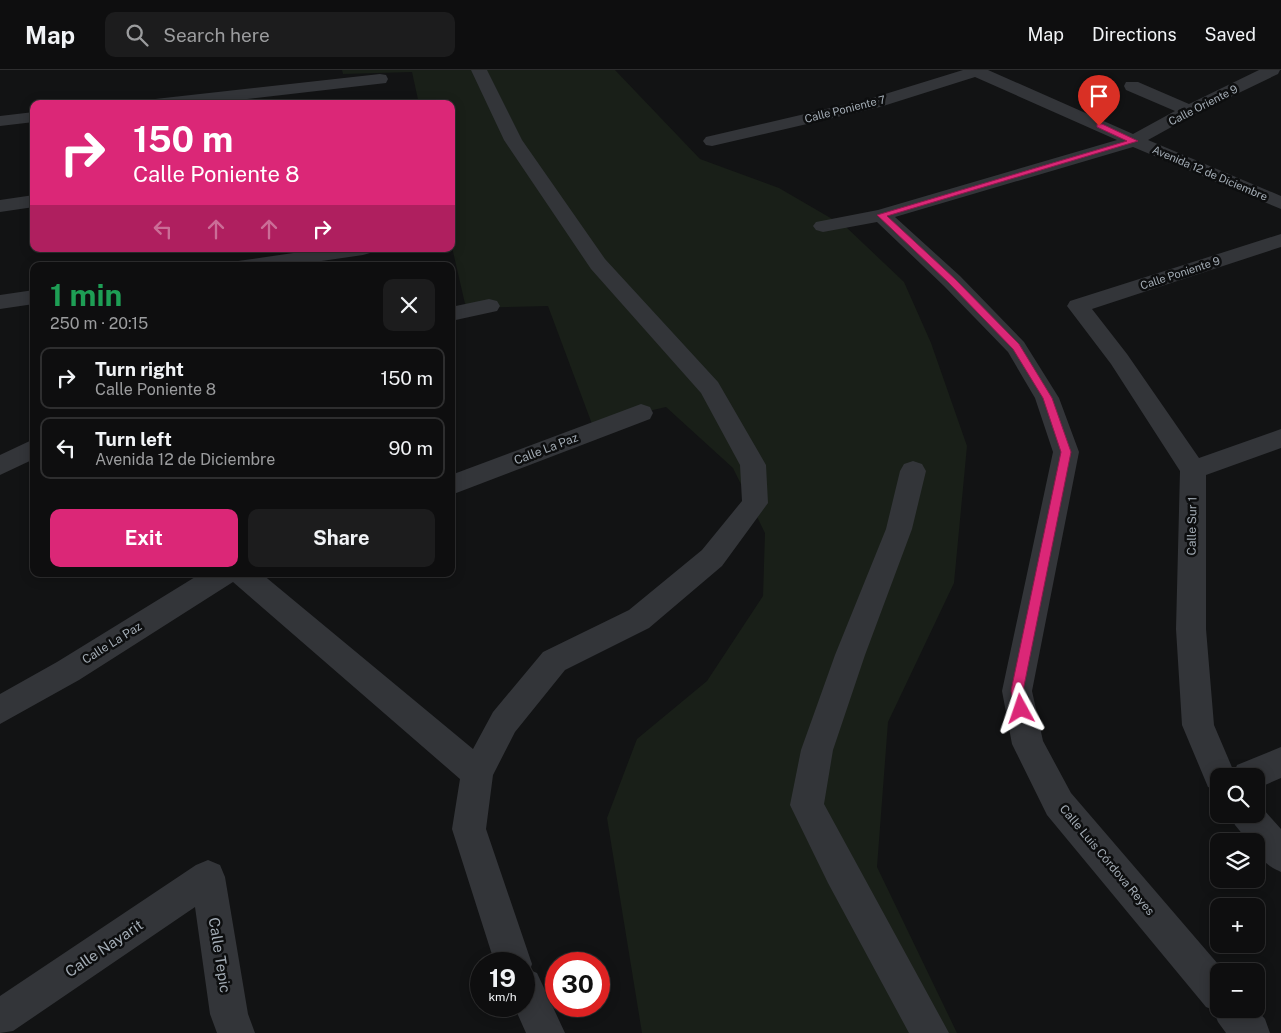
<!DOCTYPE html>
<html lang="en">
<head>
<meta charset="utf-8">
<style>
  :root { --surface:#0e0e0f; --page:#1c1c1d; --text:#f1f3f6; --muted:#9b9c9e; --line:#2e2e2f; --accent:#db2777 }
  body { margin:0; font-family:"Public Sans",sans-serif; background:var(--page); color:var(--text); height:100vh; display:flex; flex-direction:column; font-size:19px; white-space:nowrap }
  * { box-sizing:border-box; margin:0 }
  p { font-size:16px; color:var(--muted) }
  .icon { flex:none; width:28px; height:28px; fill:none; stroke:currentColor; stroke-width:2; stroke-linecap:round; stroke-linejoin:round }
  .map { position:relative; flex:1; overflow:hidden }
  .sheet { position:absolute; left:30px; top:192px; width:425px; height:315px; display:flex; flex-direction:column; background:var(--surface); border-radius:10px; box-shadow:0 2px 12px #0003,0 0 0 1px var(--line) }
  .sheet>* { flex:none }
  .guide { position:absolute; left:30px; top:30px; width:425px; height:152px; border-radius:10px; box-shadow:0 2px 12px #0003,0 0 0 1px var(--line); background:#db2777; color:#fff; overflow:hidden }
  .buttons { position:absolute; left:1210px; top:698px; display:grid; gap:10px }
  .buttons a { display:grid; place-items:center; width:55px; height:55px; border-radius:10px; background:var(--surface); box-shadow:0 2px 12px #0003,0 0 0 1px var(--line); font-size:25px }
  .speed { position:absolute; left:470px; top:882px; display:flex; gap:10px; font-size:25px; font-weight:700; text-align:center }
  .speed>* { display:grid; place-content:center; width:65px; height:65px; border-radius:50%; background:var(--surface); box-shadow:0 2px 12px #0003,0 0 0 1px var(--line); line-height:1 }
  .speed small { font-size:12px; font-weight:400 }
  .speed .limit { border:8px solid #d22; background:#fff; color:#111 }
  .pin { position:absolute; display:grid; place-items:center; width:42px; height:42px; color:#fff; margin:-51px -21px; border-radius:50% 50% 50% 0; rotate:-45deg; box-shadow:0 0 5px #0007 }
  .pin .icon { rotate:45deg }
  .me { position:absolute; width:55px; margin:-28px; rotate:355deg; stroke-linejoin:round; filter:drop-shadow(0 0 4px #0008) }
  .turn { display:flex; align-items:center; gap:18px; height:105px; padding:0 20px; font-size:22px }
  .turn .icon { width:65px; height:65px; stroke-width:2.5 }
  .turn b { display:block; font-size:35px; line-height:42px }
  .lanes { display:flex; align-items:center; height:48px; padding:0 20px; background:#0003; justify-content:center; gap:25px; direction:ltr }
  .lanes .off { opacity:.35 }
  .round { display:grid; place-items:center; flex:none; width:52px; height:52px; border-radius:10px; background:var(--page) }
  .head { display:flex; align-items:center; justify-content:space-between; height:85px; padding:0 20px }
  h1 { font-size:30px; font-weight:700; line-height:38px; color:#1e9e55 }
  .primary-button { display:flex; gap:10px; margin-top:auto; padding:10px 20px }
  .primary-button a { flex:1; height:58px; border-radius:10px; background:var(--accent); color:#fff; font-size:20px; font-weight:700; line-height:58px; text-align:center }
  .primary-button a+a { background:var(--page); color:var(--text) }
  ul { padding:0; list-style:none }
  li { display:flex; align-items:center; gap:15px; height:62px; margin:0 10px 8px; padding:0 10px; border:2px solid var(--line); border-radius:10px }
  li div { flex:1 }
  li b { display:block; font-size:19px }
  li em { font-style:normal }
  header { display:flex; align-items:center; gap:30px; box-sizing:border-box; height:70px; padding:0 25px; background:var(--surface); border-bottom:1px solid var(--line) }
  header strong { font-size:24px }
  nav { display:flex; gap:28px; margin-inline-start:auto; font-size:18px }
  .search { width:350px; height:45px; background:var(--page); display:flex; align-items:center; gap:12px; box-sizing:border-box; padding:0 18px; border-radius:10px; color:var(--muted); font-size:19px }
  .map>svg:first-child { display:block }
  .green { fill:#191f18 }
  .lines { fill:none; stroke-linecap:round; stroke-linejoin:round }
  .minor { fill:#333539; fill-rule:evenodd }
  .route { fill:#db2777; stroke:#8e194d }
  .labels { text-anchor:middle; dominant-baseline:central; stroke-width:5; stroke-linejoin:round; paint-order:stroke }
  .far-street-label { font-size:11px; fill:#a3acb5; stroke:#0d0e0f }
  .street-label { font-size:12px; fill:#a3acb5; stroke:#0d0e0f }
  .near-street-label { font-size:15px; fill:#a3acb5; stroke:#0d0e0f }
</style>
</head>
<body>
<header>
<strong>Map</strong>
<div class="search"><svg class="icon" aria-label="search" viewBox="0 0 24 24"><circle cx="10" cy="10" r="6"/><path d="M15 15l6 6"/></svg>Search here</div>
<nav><a>Map</a><a>Directions</a><a>Saved</a></nav>
</header>
<div class="map">
<svg width="1281" height="963" viewBox="0 0 1281 963">
  <rect width="100%" height="100%" fill="#121314"/>
  <polygon class="green" points="342,0 615,0 700,89 779,118 846,157 904,212 931,273 967,376 954,513 888,652 877,797 957,963 642,963 607,748 637,669 707,611 763,526 765,463 733,398 666,337 592,354 548,236 466,238 451,173 451,34 419,34 412,2 343,4"/>
  <g class="lines">
    <g class="minor">
      <polygon points="471,0 487,0 522,70 605,189 718,312 766,395 768,433 722,496 649,558 565,600 515,662 493,705 486,759 532,894 530,900 537,903 565,963 526,963 514,936 524,936 524,894 495,894 452,759 460,709 233,512 79,610 0,654 0,624 57,592 200,504 262,504 473,679 493,642 543,582 629,540 702,480 742,431 740,395 701,323 591,199 504,70"/>
      <polygon points="963,0 988,0 1133,64 1175,41 1126,20 1124,16 1126,12 1138,12 1189,34 1259,0 1280,0 1278,4 1195,44 1148,70 1281,126 1281,139 1133,77 895,147 960,206 1024,272 1059,328 1079,382 1032,621 1043,671 1071,723 1224,901 1219,901 1219,939 1256,939 1265,949 1270,963 1226,963 1218,952 1213,940 1206,937 1047,745 1012,674 1002,621 1053,382 1035,328 1008,282 944,216 877,152 823,162 816,160 813,156 816,152 878,140 1117,70 975,7 880,37 712,76 706,75 703,71 706,67 869,29"/>
      <polygon points="380,4 386,5 388,9 386,13 204,34 146,34 149,30 155,29"/>
      <polygon points="34,42 34,52 0,56 0,46"/>
      <polygon points="34,125 34,137 0,142 0,130"/>
      <polygon points="1281,164 1281,177 1092,239 1127,284 1199,388 1281,359 1281,378 1206,405 1206,559 1214,655 1234,702 1237,695 1281,677 1281,708 1256,719 1256,706 1219,706 1219,721 1208,717 1182,655 1176,559 1180,401 1111,294 1067,236 1070,231"/>
      <polygon points="321,179 373,179 370,183 363,185 287,196 234,196 238,191 245,190"/>
      <polygon points="34,220 34,234 0,239 0,225"/>
      <polygon points="489,229 497,231 500,236 497,241 451,251 451,237"/>
      <polygon points="641,334 650,337 653,343 650,349 451,425 451,405"/>
      <polygon points="34,369 34,389 0,405 0,385"/>
      <polygon points="913,391 922,394 926,401 912,459 865,585 833,680 824,734 949,963 909,963 828,813 790,735 801,680 835,585 886,459 900,401 904,394"/>
      <path d="M1256,731l25,28v43c-14,-6 -25,-15 -25,-31h-8l-13,-16 -5,-11h26z"/>
      <polygon points="208,790 220,795 225,807 248,944 255,963 217,963 210,944 195,837 13,961 0,963 0,926 196,795"/>
    </g>
  </g>
  <polygon class="route" points="1097,54 1102,54 1138,71 887,146 955,209 1019,274 1052,328 1071,382 1023,621 1027,639 1025,643 1021,645 1016,643 1011,621 1061,382 1043,328 1013,279 949,213 877,145 1127,71 1097,57"/>
  <g class="labels">
    <g class="far-street-label">
      <text transform="translate(1203 35) rotate(-27)">Calle Oriente 9</text>
      <text transform="translate(845 39) rotate(-14)">Calle Poniente 7</text>
      <text transform="translate(1210 103) rotate(23)">Avenida 12 de Diciembre</text>
      <text transform="translate(1180 203) rotate(-18)">Calle Poniente 9</text>
    </g>
    <g class="street-label">
      <text transform="translate(546 379) rotate(-21)">Calle La Paz</text>
      <text transform="translate(1192 456) rotate(-89)">Calle Sur 1</text>
      <text transform="translate(112 573) rotate(-32)">Calle La Paz</text>
      <text transform="translate(1107 790) rotate(50)">Calle Luis Córdova Reyes</text>
    </g>
    <g class="near-street-label">
      <text transform="translate(104 878) rotate(-34)">Calle Nayarit</text>
      <text transform="translate(220 885) rotate(81)">Calle Tepic</text>
    </g>
  </g>
</svg>
<div class="buttons">
<a><svg class="icon" aria-label="search" viewBox="0 0 24 24"><circle cx="10" cy="10" r="6"/><path d="M15 15l6 6"/></svg></a>
<a><svg class="icon" aria-label="layers" viewBox="0 0 24 24"><path d="M12 4l9 5-9 5-9-5zM3 14l9 5 9-5"/></svg></a>
<a>+</a>
<a>−</a>
</div>
<div class="speed"><div>19<small>km/h</small></div><div class="limit">30</div></div>
<div class="pin" style="left:1099px;top:56px;background:#d93025"><svg class="icon" aria-label="arrive" viewBox="0 0 24 24"><path d="M6 21V4h12l-3 4 3 4H6"/></svg></div>
<svg class="me" style="left:1021px;top:639px" viewBox="-20 -20 40 40"><path d="M0-17L14 15 0 8-14 15z" fill="#db2777" stroke="#fff" stroke-width="4"/></svg>
<div class="guide">
<div class="turn"><svg class="icon" aria-label="right" viewBox="0 0 24 24"><path d="M7 20v-9h11M14 6l5 5-5 5"/></svg><div><b>150 m</b>Calle Poniente 8</div></div>
<div class="lanes"><svg class="icon off" aria-label="left" viewBox="0 0 24 24"><path d="M17 20v-9H6M10 6l-5 5 5 5"/></svg><svg class="icon off" aria-label="ahead" viewBox="0 0 24 24"><path d="M12 20V5M6 11l6-6 6 6"/></svg><svg class="icon off" aria-label="ahead" viewBox="0 0 24 24"><path d="M12 20V5M6 11l6-6 6 6"/></svg><svg class="icon" aria-label="right" viewBox="0 0 24 24"><path d="M7 20v-9h11M14 6l5 5-5 5"/></svg></div>
</div>
<section class="sheet">
<div class="head"><div><h1>1 min</h1><p>250 m · 20:15</p></div><a class="round"><svg class="icon" aria-label="close" viewBox="0 0 24 24"><path d="M6 6l12 12M18 6L6 18"/></svg></a></div>
<ul>
<li><svg class="icon" aria-label="right" viewBox="0 0 24 24"><path d="M7 20v-9h11M14 6l5 5-5 5"/></svg><div><b>Turn right</b><p>Calle Poniente 8</p></div><em>150 m</em></li>
<li><svg class="icon" aria-label="left" viewBox="0 0 24 24"><path d="M17 20v-9H6M10 6l-5 5 5 5"/></svg><div><b>Turn left</b><p>Avenida 12 de Diciembre</p></div><em>90 m</em></li>
</ul>
<div class="primary-button"><a>Exit</a><a>Share</a></div>
</section>
</div>
</body>
</html>
